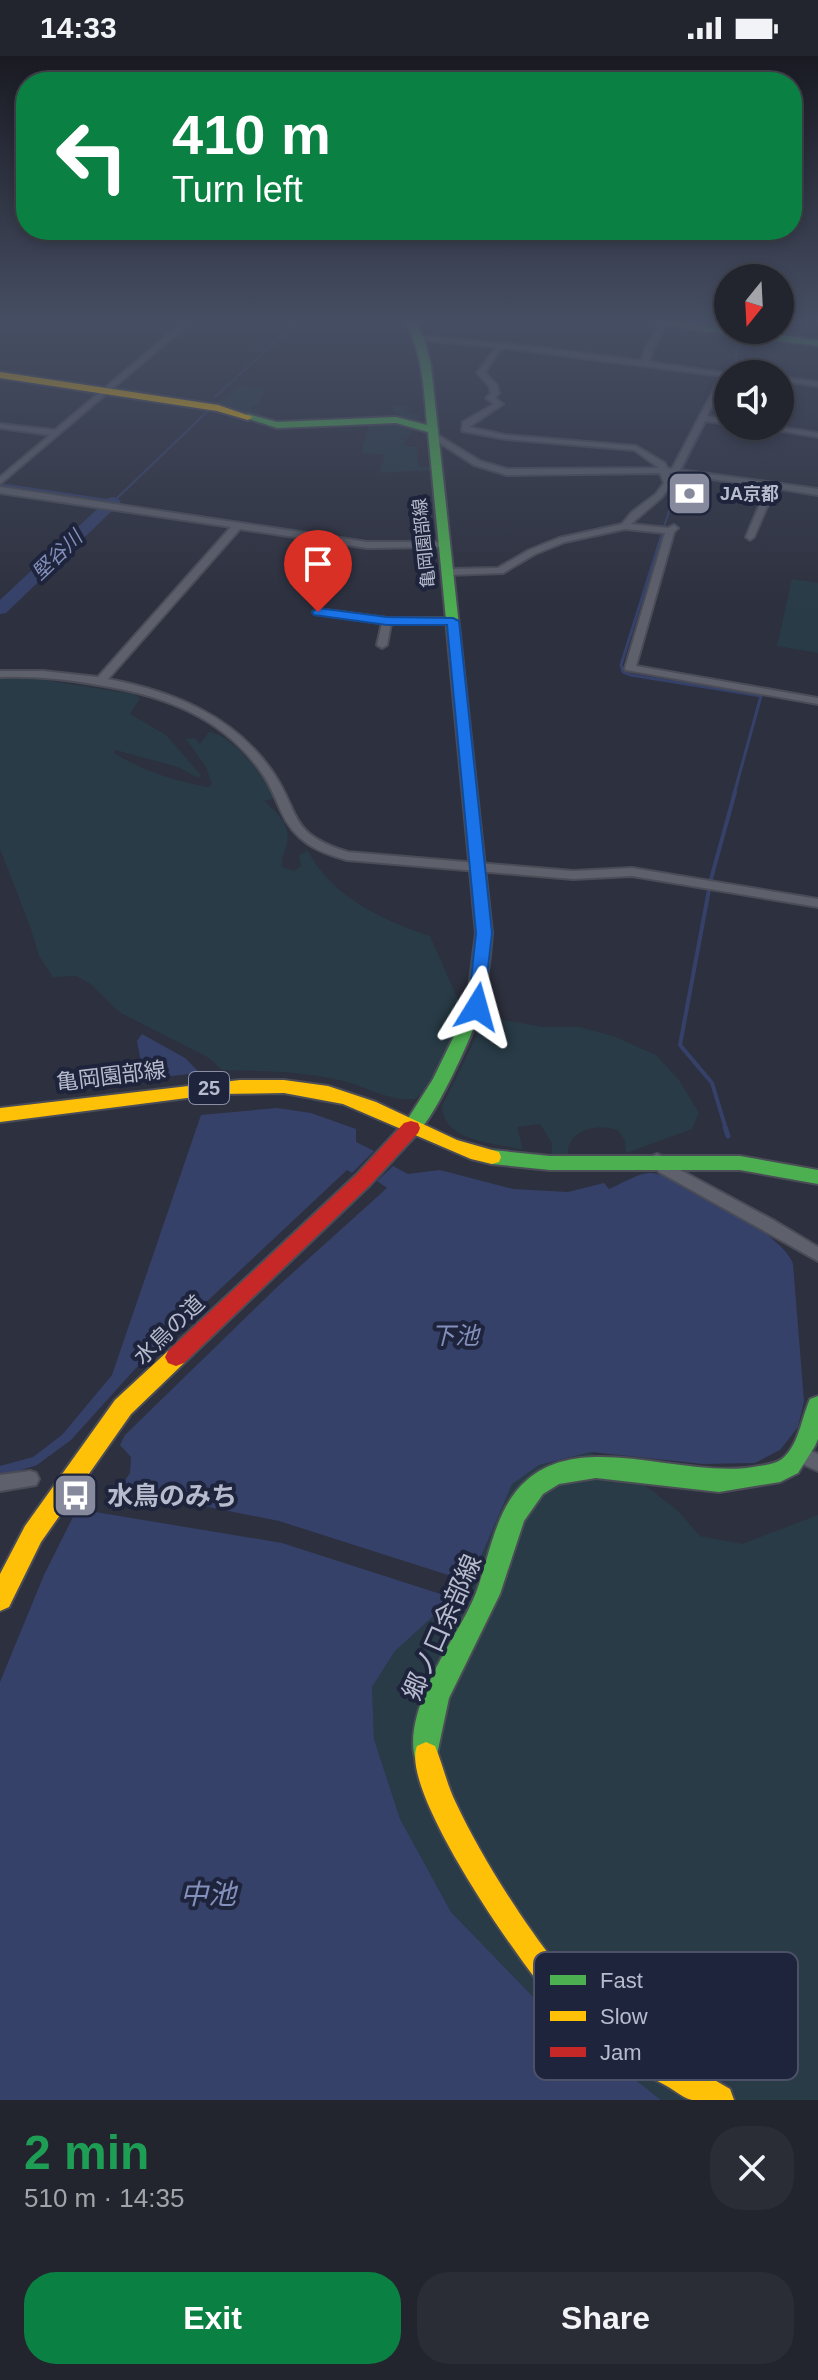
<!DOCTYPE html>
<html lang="en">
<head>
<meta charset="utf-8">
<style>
  :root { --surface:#22242e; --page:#2a2c36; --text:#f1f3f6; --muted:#a2a4aa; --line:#3f414a; --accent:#0b8043 }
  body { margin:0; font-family:Helvetica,"Noto Sans JP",sans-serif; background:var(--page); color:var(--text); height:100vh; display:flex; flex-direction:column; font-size:30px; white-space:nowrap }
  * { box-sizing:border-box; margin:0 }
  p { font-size:26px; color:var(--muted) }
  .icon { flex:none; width:44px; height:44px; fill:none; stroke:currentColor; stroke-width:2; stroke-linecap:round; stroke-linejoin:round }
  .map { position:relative; height:2044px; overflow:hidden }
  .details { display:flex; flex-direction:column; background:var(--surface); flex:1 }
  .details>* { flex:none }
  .banner { position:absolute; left:16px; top:16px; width:786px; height:168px; border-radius:32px; box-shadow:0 4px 12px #0003,0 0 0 2px var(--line); background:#0b8043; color:#fff; overflow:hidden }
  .needle { width:52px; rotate:198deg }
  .fabs { position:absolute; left:714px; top:208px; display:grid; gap:16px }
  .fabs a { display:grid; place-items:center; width:80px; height:80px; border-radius:50%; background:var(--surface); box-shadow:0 4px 12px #0003,0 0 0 2px var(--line); font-size:40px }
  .pin { position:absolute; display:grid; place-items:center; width:68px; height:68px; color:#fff; margin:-82px -34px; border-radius:50% 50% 50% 0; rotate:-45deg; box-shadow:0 0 8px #0007 }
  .pin .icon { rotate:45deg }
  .me { position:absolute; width:88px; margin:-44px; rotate:8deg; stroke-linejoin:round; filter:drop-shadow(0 0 6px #0008) }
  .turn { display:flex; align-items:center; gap:28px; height:168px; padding:0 24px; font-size:36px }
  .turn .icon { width:104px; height:104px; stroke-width:2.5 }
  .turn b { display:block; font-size:56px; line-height:68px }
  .round { display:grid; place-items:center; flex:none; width:84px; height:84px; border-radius:32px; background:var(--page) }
  .overview { display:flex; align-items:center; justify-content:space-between; height:136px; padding:0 24px }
  h1 { font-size:48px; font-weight:800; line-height:60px; color:#1e9e55 }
  .primary-button { display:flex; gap:16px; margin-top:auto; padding:16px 24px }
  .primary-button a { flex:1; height:92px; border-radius:32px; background:var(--accent); color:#fff; font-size:32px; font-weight:800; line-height:92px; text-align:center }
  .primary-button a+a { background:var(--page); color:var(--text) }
  .status { display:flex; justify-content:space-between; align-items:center; height:56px; padding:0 40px; background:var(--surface); direction:ltr }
  .status svg { height:22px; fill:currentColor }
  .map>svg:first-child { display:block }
  .green { fill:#283b46 }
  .water { fill:#36416a }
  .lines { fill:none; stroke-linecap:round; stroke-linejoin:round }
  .stream-far3 { stroke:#36416a; stroke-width:2 }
  .stream-far2 { stroke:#36416a; stroke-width:3 }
  .stream-far1 { stroke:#36416a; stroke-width:4 }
  .stream { stroke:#36416a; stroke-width:5 }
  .river { fill:#36416a; fill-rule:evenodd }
  .street-casing { stroke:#4a4c57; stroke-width:4 }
  .fast-casing { stroke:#4a4c57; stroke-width:4 }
  .slow-casing { stroke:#4a4c57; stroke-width:4 }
  .jam-casing { stroke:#4a4c57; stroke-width:4 }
  .street { fill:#5e606b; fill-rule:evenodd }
  .fast { fill:#4caf50; fill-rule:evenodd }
  .slow { fill:#ffc107; fill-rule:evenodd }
  .jam { fill:#c62828; fill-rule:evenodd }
  .route { fill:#1a73e8; stroke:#114b97; stroke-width:2 }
  .labels { text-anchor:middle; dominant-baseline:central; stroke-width:8; stroke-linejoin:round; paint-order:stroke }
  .far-poi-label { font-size:18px; font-weight:bold; fill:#b7bbce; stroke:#1e243b; text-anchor:start }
  .far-street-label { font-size:18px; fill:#b7bbce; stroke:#1e243b }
  .far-water-label { font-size:20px; font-style:italic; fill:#8390bc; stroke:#1e243b }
  .shield { fill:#1e243b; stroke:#898ea2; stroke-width:2 }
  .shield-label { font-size:20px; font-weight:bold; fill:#b7bbce }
  .street-label { font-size:22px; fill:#b7bbce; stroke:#1e243b }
  .water-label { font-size:24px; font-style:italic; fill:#8390bc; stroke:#1e243b }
  .near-poi-label { font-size:26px; font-weight:bold; fill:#b7bbce; stroke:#1e243b; text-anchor:start }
  .near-street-label { font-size:26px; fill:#b7bbce; stroke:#1e243b }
  .near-water-label { font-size:28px; font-style:italic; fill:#8390bc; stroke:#1e243b }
  .key { fill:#1e243b; stroke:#4c5167; stroke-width:2 }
  .key-label { font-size:22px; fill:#b7bbce }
</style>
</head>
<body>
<div class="status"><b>14:33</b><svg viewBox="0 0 49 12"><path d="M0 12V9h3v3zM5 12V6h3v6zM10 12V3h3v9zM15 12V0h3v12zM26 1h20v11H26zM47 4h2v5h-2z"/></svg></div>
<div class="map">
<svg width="818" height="2044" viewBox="0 0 818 2044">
  <rect width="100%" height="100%" fill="#2d303e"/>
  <g class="green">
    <polygon points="240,329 265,333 259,349 252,350 251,353 256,354 265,364 217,348"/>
    <polygon points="400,349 410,351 405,355 421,360 410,368 414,372 402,390 416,391 418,410 429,411 430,414 380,417 385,399 362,397 369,367 394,366 401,360 390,352"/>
    <polygon points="792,523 818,527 818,597 777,590"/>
    <path d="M19,620l115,18 6,4 -10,16 36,21 35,40 -3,3 -20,-11 -63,-17 -1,3c29,18 61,28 94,34l4,-3 -6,-17 -20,-28 9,-1 5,6 9,-12c23,2 57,46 65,67l-10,2c14,12 29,26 22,46 -2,8 -5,11 -4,20l12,4 7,-5 -2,-11 9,-4c24,46 74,69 122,85l33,75 -31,70 -16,18c-28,3 -50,-13 -77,-19 -39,-9 -78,-9 -117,-10l-13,-12 -90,-46 -27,-27 -16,-9 -23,1 -14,-21 -9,-30 -30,-77v-171z"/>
    <path d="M486,961l57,10h36l34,9 43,19 23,25 20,33 -7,16 -66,24 -1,-12 -7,-11c-22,-7 -53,0 -50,27h-17l1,-14 -12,-19 -23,3 6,23c-27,-7 -80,-8 -81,-44z"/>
    <polygon points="591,1396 642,1427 677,1454 700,1480 742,1488 818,1459 818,2044 661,2044 541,1949 451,1856 400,1763 374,1683 372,1631 395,1595 470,1526 512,1427 539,1409"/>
  </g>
  <g class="water">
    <polygon points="142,978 185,1002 200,1017 144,1023 137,985"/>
    <polygon points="277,1052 311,1057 356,1073 356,1086 374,1095 352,1117 347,1114 136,1312 71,1384 37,1409 0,1421 0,1410 33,1401 62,1379 112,1319 201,1059"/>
    <path d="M393,1110l15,8 32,-4 73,19 55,3 36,-9 5,6c12,-5 29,-16 41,-16 29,0 136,64 143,91l11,137 -6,26 -18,23 -25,13 -52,1 -112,-12 -52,13 -27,19 -42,98 -191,-61 -160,-32 11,-16 1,-16 -11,-12 5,-10 151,-147 111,-100 -10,-7z"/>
    <polygon points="77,1453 282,1487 453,1542 395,1595 372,1631 374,1683 400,1763 451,1856 541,1949 661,2044 0,2044 0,1626 44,1519"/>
  </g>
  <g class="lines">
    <g class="stream-far3">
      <polyline points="737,318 736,295 743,280"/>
      <polyline points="215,341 297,266"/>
      <polyline points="682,414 728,322"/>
      <polyline points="0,428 114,445 211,352"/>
      <polyline points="663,474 681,417"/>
    </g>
    <polyline class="stream-far2" points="664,472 621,609 623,616 631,619 761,640 734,738"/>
    <polyline class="stream-far1" points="726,1073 712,1027 680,989 711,823 735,736"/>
    <polyline class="stream" points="725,1071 728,1080"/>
    <polygon class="river" points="114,441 121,445 119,448 6,557 0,558 0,544 109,442"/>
    <defs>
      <g id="street">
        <polygon points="183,266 191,266 0,428 0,421 50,379 0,372 0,368 55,374"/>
        <path d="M660,266h8l-15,27 -4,13 82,12h-3l-21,42 21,4v4l-23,-3 -25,49 138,19v6l-43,-7 -21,49 -4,3 -4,-3 21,-50 -98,-14 3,10 -10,14 -31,27 37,4 6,-3 4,3 -4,4 -38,134 182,32v6l-192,-34 -1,-2 40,-135 -40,-4 -60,13 -30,12 -32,19 -56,2 -5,-3 5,-3 51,-1 31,-18 30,-12 63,-14 10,-12 24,-18 8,-11 -4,-10 -153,2 -33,-10 -45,-29 7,-2 44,27 27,8 152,-1 -25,-18 -129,-11 -43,-8 1,-9 31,-18 -8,-6 5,-5 -2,-7 -12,-13 19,-26 -77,-7 -3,-4 120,11 106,14 3,-12zM504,292l217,28 -49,93 -5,-1 -2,-5 -29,-17 -131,-11 -36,-8 34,-23 -8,-6 4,-5 -2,-8 -12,-12 13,-21z"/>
        <polygon points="780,321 818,326 818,330 780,325"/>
        <polygon points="751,370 772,370 818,377 818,381"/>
        <path d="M0,431l367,55h80v4l-3,1 -77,1 -127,-19 -132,150c63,12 125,36 164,92 30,44 15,62 76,81l225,19 59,-3 186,31v8l-186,-31 -59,3 -226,-19c-30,-8 -53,-19 -66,-49 -6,-13 -11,-27 -20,-39 -39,-56 -99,-77 -163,-87 -32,-6 -65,-9 -98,-8v-6h43l55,6 133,-150 -231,-34z"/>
        <polygon points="318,553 387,562 453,562 458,565 453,568 391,568 387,589 382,592 377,589 382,567 315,558 313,556"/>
        <polygon points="657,1098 662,1100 669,1108 773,1164 818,1191 818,1205 659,1116 650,1104 652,1100"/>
        <polygon points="800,1390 818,1398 818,1415 794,1404 791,1398 794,1392"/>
        <polygon points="30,1415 36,1417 39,1423 36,1429 0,1435 0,1419"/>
      </g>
      <g id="fast">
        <path d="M405,266h10l9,16 7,28 61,567c-2,27 -5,54 -13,80 -6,21 -46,110 -63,120 -4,3 -7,1 -12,0l-2,-5 31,-49 21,-43 15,-48 7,-55 -48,-501 -32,-9 -119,5 -34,-11 5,-3 29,8 119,-5 31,8c-3,-35 -4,-71 -22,-103z"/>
        <polygon points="655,266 677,266 818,284 818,290 659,269"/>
        <polygon points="492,1094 550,1100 740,1100 818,1114 818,1128 740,1114 550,1114 492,1108 485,1106 483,1101 485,1096"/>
        <path d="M818,1340v43l-3,7 -17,27 -18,9 -61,10 -123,-14 -37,6 -16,10 -19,27 -24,73 -51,104 -14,66 -9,4 -9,-4c-15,-36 17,-94 35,-125 9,-16 19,-32 25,-49 13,-36 19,-84 50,-110 58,-51 161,1 232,-14 7,-1 16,-2 23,-7 17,-14 19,-40 28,-60z"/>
      </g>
      <g id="slow">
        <polygon points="0,316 218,349 253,361 248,364 217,355 0,322"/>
        <polygon points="240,1024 284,1024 328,1030 376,1046 457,1084 499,1096 501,1101 499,1106 492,1108 471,1103 343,1048 284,1037 218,1038 0,1066 0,1052"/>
        <polygon points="176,1292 184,1295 187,1301 184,1307 131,1358 41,1486 9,1551 0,1555 0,1518 25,1470 115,1344 168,1295"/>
        <path d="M426,1686l9,4c8,19 12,39 21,57 29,63 99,172 151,216 36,30 83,45 123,70l4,11c-13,0 -30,0 -42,0 -9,-2 -19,-11 -27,-15 -26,-14 -55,-26 -78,-46 -41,-35 -190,-245 -170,-293z"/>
      </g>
      <polygon id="jam" points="411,1065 418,1067 420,1072 418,1077 370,1129 184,1307 176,1310 168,1307 165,1301 168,1295 356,1119 404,1067"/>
    </defs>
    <use href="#street" class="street-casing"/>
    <use href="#fast" class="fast-casing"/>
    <use href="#slow" class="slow-casing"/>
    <use href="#jam" class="jam-casing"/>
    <use href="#street" class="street"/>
    <use href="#fast" class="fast"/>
    <use href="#slow" class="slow"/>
    <use href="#jam" class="jam"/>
  </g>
  <linearGradient id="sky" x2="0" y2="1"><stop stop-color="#191a22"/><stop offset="0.48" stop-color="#464e63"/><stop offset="1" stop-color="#464e63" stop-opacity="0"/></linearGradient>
  <rect width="818" height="552" fill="url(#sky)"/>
  <polygon class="route" points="318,552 387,561 453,562 459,565 492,877 483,955 470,955 468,951 476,877 447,569 387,569 314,559 312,556"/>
  <defs>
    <symbol id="bank-square" viewBox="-11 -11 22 22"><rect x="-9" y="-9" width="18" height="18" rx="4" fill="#878a9c" stroke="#1e243b"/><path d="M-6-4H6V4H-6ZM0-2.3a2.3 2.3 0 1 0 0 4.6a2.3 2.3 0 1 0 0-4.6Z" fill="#fff"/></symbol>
    <symbol id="bus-square" viewBox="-11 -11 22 22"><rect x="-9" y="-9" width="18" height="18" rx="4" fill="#878a9c" stroke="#1e243b"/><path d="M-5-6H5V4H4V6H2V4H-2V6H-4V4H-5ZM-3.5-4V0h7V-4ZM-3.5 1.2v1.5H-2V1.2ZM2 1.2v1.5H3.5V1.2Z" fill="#fff"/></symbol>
  </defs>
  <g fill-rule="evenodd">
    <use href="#bank-square" x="664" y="412" width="51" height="51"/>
    <use href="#bus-square" x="50" y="1414" width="51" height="51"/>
  </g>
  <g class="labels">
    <g class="far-poi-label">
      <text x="720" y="438">JA京都</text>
    </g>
    <g class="far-street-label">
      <text transform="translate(424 487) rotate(-96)">亀岡園部線</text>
    </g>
    <g class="far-water-label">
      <text transform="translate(57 499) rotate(-44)">堅谷川</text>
    </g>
    <rect class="shield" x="189" y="1016" width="40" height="32" rx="6"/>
    <g class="shield-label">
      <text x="209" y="1032">25</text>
    </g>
    <g class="street-label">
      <text transform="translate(111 1020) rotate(-7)">亀岡園部線</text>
      <text transform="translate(169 1274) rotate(-44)">水鳥の道</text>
    </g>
    <g class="water-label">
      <text x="455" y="1279">下池</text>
    </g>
    <g class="near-poi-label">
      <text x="107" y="1440">水鳥のみち</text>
    </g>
    <g class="near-street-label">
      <text transform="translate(442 1571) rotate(-66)">郷ノ口余部線</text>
    </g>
    <g class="near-water-label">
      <text x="208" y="1838">中池</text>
    </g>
  </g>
  <rect x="534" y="1896" width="264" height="128" rx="12" class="key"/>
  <rect x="550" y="1919" width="36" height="10" fill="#4caf50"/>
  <rect x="550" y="1955" width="36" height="10" fill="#ffc107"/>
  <rect x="550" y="1991" width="36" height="10" fill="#c62828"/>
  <g class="key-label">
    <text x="600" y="1932">Fast</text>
    <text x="600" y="1968">Slow</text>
    <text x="600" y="2004">Jam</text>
  </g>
</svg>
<div class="fabs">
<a><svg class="needle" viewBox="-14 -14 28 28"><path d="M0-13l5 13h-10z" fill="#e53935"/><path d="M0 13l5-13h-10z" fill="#a2a4aa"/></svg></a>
<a><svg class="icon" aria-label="sound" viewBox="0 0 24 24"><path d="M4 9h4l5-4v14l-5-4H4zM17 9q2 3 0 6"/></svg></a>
</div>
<div class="pin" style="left:318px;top:556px;background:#d93025"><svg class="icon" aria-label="arrive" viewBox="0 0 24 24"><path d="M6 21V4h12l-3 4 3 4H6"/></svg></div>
<svg class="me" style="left:477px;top:951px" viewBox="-20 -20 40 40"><path d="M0-17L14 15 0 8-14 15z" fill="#1a73e8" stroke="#fff" stroke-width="4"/></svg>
<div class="banner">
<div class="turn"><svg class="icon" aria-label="left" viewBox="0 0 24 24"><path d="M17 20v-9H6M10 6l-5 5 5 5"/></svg><div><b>410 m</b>Turn left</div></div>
</div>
</div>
<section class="details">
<div class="overview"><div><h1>2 min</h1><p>510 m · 14:35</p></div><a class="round"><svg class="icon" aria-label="close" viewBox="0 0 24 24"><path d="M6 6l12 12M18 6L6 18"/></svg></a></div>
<div class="primary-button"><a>Exit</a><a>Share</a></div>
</section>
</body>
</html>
